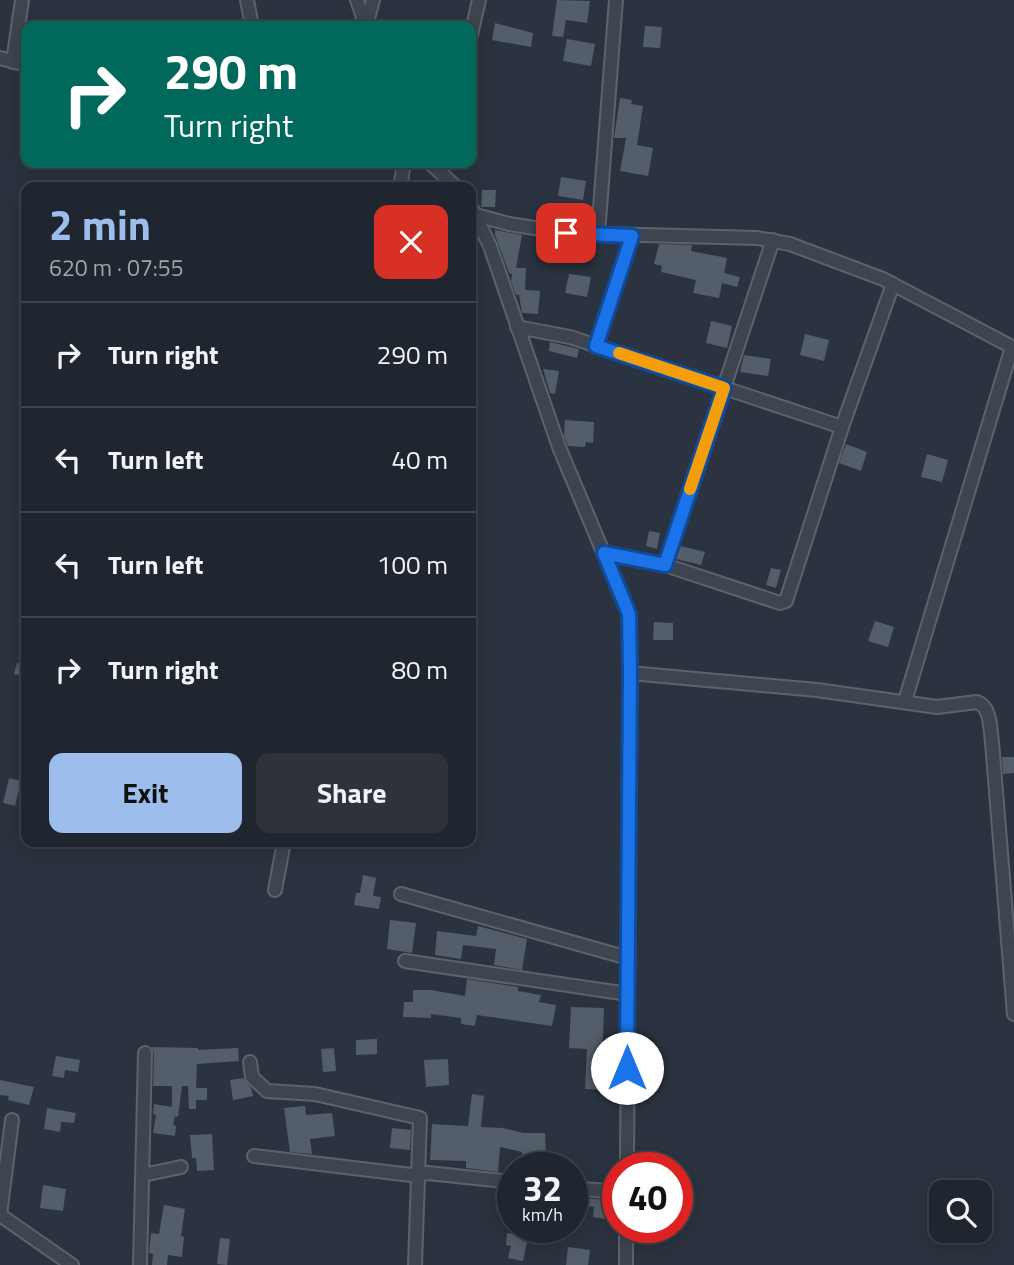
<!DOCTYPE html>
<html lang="en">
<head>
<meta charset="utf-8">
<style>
  :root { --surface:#20262f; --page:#2d323b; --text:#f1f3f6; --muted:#a2a5aa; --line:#3d434b; --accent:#9dbdec }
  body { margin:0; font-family:"Titillium Web",sans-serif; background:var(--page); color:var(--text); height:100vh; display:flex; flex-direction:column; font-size:26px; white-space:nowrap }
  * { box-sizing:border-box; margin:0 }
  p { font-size:23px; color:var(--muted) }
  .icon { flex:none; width:38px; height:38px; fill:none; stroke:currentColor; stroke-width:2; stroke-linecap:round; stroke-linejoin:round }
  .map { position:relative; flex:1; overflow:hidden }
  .details { position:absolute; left:21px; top:182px; width:455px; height:665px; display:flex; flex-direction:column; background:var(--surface); border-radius:14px; box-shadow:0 4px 18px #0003,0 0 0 2px var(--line) }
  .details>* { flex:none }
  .hud { position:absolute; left:21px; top:21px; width:455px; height:147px; border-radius:14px; box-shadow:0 4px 18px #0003,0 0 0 2px var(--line); background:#00695c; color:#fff; overflow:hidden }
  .buttons { position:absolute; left:929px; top:1180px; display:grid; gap:14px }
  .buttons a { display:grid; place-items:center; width:63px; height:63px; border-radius:14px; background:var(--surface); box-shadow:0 4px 18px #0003,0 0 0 2px var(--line); font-size:35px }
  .speed { position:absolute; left:497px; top:1152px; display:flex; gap:14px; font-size:35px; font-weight:700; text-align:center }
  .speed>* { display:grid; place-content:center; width:91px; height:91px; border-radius:50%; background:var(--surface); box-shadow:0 4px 18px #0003,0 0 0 2px var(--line); line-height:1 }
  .speed small { font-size:18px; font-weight:400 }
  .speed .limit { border:10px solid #d22; background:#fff; color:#111 }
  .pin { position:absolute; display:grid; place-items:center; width:60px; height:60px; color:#fff; margin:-30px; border-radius:14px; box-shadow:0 4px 10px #0006 }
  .me { position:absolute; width:77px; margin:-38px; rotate:0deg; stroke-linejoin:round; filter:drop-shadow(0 0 5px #0008) }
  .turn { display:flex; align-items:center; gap:24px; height:147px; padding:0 28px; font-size:32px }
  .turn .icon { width:91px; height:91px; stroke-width:2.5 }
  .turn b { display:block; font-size:49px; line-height:60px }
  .round { display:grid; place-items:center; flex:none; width:74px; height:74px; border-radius:14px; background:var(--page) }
  .headline { display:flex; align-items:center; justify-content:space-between; height:119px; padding:0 28px }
  h1 { font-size:42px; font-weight:700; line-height:52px; color:var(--accent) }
  .button { display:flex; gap:14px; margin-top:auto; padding:14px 28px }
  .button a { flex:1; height:80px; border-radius:14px; background:var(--accent); color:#111; font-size:28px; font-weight:700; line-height:80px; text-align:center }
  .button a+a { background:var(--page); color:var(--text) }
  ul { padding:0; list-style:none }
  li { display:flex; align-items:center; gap:21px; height:105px; padding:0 28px; border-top:2px solid var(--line) }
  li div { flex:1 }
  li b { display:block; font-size:26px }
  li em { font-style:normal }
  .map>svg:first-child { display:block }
  .building { fill:#545e6a }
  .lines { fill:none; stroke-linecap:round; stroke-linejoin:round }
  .minor-casing { stroke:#5c636d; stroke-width:16 }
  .minor { stroke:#3e454f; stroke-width:12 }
  .route-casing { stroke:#114b97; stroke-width:18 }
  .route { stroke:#1a73e8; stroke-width:12 }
  .slow { stroke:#f59e0b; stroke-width:12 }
</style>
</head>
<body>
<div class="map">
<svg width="1014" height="1265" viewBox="0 0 1014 1265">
  <rect width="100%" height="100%" fill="#2a333f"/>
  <g class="building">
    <polygon points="557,0 590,1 587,23 566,20 563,37 552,36"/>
    <polygon points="495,23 533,33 531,47 492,40"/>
    <polygon points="645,26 662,27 660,48 643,47"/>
    <polygon points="567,39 595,44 591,66 563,61"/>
    <polygon points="620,98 632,100 631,104 643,106 637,145 653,148 648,176 620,171 626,138 614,138"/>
    <polygon points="561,177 586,181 583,200 558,196"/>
    <polygon points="482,190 496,190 495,207 481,207"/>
    <polygon points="495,230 522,235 516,268 526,268 525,290 540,291 538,314 522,313 519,295 516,295 511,281 512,274 509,273 495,235"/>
    <polygon points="659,244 692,245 691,251 727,258 724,273 740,277 737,287 722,283 719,298 693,293 696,280 661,272 662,266 654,264"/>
    <polygon points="569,274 591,277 587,297 565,293"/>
    <polygon points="711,321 732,326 727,348 706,343"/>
    <polygon points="805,334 829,340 824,361 800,355"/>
    <polygon points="550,342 579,349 577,358 549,351"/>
    <polygon points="744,355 771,359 768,376 740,372"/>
    <polygon points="543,369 559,371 555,394 550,393"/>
    <polygon points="565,420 594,422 593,443 586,442 585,447 568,446 564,436"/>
    <polygon points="846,444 867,452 861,471 839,463"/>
    <polygon points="927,454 948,460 942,482 921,477"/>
    <polygon points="649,531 660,533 657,549 646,546"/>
    <polygon points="681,546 705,552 701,565 676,559"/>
    <polygon points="771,568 781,570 776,588 766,585"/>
    <polygon points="875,621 894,627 888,647 868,641"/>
    <polygon points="654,622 673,623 673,640 653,640"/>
    <polygon points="17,663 26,665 26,676 14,674"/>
    <polygon points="1002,757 1014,757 1014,773 1003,774"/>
    <polygon points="9,778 21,781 15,806 3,803"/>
    <polygon points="363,875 376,878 373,896 381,897 379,909 354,905 356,893 360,893"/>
    <polygon points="390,920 416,923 412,953 387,949"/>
    <polygon points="478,926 527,939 522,970 494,965 496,949 463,945 461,959 435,955 437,931 476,936"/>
    <polygon points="467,979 518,987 518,991 541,995 539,1002 556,1005 552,1026 477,1015 475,1026 461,1024 461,1018 431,1014 431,1018 403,1017 404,1002 413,1002 413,990 431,990 465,996"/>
    <polygon points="571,1007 604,1008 602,1067 611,1067 610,1090 585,1089 587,1049 569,1048"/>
    <polygon points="377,1039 377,1054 356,1055 356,1040"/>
    <polygon points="151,1047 198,1048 198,1050 238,1048 239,1061 197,1064 196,1088 207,1088 207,1100 196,1100 196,1109 189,1109 188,1086 182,1086 178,1117 175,1116 173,1125 176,1126 175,1136 153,1133 156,1115 153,1114 154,1104 172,1107 172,1086 153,1086 154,1053"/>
    <polygon points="334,1048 336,1071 323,1072 321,1049"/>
    <polygon points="56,1056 80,1060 78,1072 65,1070 64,1078 52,1076"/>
    <polygon points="448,1059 449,1085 426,1087 424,1060"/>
    <polygon points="243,1078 251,1088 253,1096 233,1100 230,1080"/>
    <polygon points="0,1080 34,1087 29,1105 8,1100 9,1096 0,1095"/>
    <polygon points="472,1094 484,1096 481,1127 503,1128 524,1133 545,1133 546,1155 522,1156 522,1152 500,1147 498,1172 466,1168 466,1161 430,1160 432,1124 468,1126"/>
    <polygon points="305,1106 306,1115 332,1113 335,1136 310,1139 312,1154 290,1152 284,1108"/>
    <polygon points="47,1108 76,1113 74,1123 61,1122 60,1132 44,1129"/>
    <polygon points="392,1128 411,1130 410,1150 390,1148"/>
    <polygon points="212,1134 214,1170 197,1171 196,1158 192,1158 190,1135"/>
    <polygon points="43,1185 66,1189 63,1211 40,1208"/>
    <polygon points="583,1198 608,1200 605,1219 593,1217 594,1207 581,1205"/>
    <polygon points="164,1205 185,1209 181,1236 184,1237 182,1257 168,1255 167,1265 152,1265 153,1254 149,1253 151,1233 159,1234"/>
    <polygon points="507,1233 528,1237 523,1261 508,1258 511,1246 506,1245"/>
    <polygon points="220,1238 230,1239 227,1265 217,1264"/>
    <polygon points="568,1247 590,1250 588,1265 566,1265"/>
  </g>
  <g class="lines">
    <defs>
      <g id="minor">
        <polyline points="247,0 252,26"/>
        <polyline points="357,0 366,26"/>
        <polyline points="366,26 373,0"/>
        <polyline points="471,35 479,0"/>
        <polyline points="0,58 26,65"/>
        <polyline points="13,62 22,0"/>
        <polyline points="430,163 456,187"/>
        <polyline points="400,187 404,163"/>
        <polyline points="471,207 490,246 559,447 629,614 630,673 627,1167"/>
        <polyline points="476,215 509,224 566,233 757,238 790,244 883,279 1014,348"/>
        <polyline points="598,234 616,0"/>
        <polyline points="517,327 570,337 842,427"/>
        <polyline points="596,346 632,236"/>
        <polyline points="604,553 665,565 780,603 786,601 842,427 893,284"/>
        <polyline points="665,565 773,240"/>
        <path d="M630,673l187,17 120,17 40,-5c14,5 13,26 15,40l22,272"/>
        <polyline points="905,701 1012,347"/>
        <polyline points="275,890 284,842"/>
        <polyline points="401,894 628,958"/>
        <polyline points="405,961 628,994"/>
        <polyline points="250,1062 252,1077 267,1091 315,1094 420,1118 415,1265"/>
        <polyline points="254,1156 411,1175 428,1173 513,1182"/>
        <polyline points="143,1175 181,1167"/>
        <polyline points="572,1188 618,1192"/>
        <polyline points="0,1215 12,1120"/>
        <polyline points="0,1215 72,1265"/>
        <polyline points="140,1265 145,1053"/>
        <polyline points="626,1265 626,1227"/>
      </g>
    </defs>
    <use href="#minor" class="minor-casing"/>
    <use href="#minor" class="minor"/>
  </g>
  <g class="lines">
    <defs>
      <polyline id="route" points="566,233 632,236 596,346 724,388 665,565 604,553 629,614 630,673 627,1068"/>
    </defs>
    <use href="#route" class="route-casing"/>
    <use href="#route" class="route"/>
    <polyline class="slow" points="619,353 724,388 690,489"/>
  </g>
</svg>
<div class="buttons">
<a><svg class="icon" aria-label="search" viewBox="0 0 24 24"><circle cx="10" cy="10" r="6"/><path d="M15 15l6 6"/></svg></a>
</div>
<div class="speed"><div>32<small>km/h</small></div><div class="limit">40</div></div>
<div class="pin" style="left:566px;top:233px;background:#d93025"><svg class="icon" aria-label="arrive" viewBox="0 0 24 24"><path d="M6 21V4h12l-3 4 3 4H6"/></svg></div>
<svg class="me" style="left:627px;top:1068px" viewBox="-20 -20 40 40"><circle r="19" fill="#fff"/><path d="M0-13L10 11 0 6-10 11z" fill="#1a73e8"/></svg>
<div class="hud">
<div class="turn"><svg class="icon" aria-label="right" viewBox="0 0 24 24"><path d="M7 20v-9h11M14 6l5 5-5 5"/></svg><div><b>290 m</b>Turn right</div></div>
</div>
<section class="details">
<div class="headline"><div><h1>2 min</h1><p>620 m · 07:55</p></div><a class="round" style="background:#d93025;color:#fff"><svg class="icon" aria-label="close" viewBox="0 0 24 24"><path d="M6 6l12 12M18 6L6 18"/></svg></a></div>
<ul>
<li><svg class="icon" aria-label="right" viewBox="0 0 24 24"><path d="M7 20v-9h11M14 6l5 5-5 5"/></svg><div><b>Turn right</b></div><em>290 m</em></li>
<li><svg class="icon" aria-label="left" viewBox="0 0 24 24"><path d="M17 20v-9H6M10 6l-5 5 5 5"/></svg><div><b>Turn left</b></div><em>40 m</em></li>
<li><svg class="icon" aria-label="left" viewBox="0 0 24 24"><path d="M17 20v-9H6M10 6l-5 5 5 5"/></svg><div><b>Turn left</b></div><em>100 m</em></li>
<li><svg class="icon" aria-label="right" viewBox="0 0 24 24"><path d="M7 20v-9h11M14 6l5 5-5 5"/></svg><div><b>Turn right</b></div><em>80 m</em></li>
</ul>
<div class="button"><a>Exit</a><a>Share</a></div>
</section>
</div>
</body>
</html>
